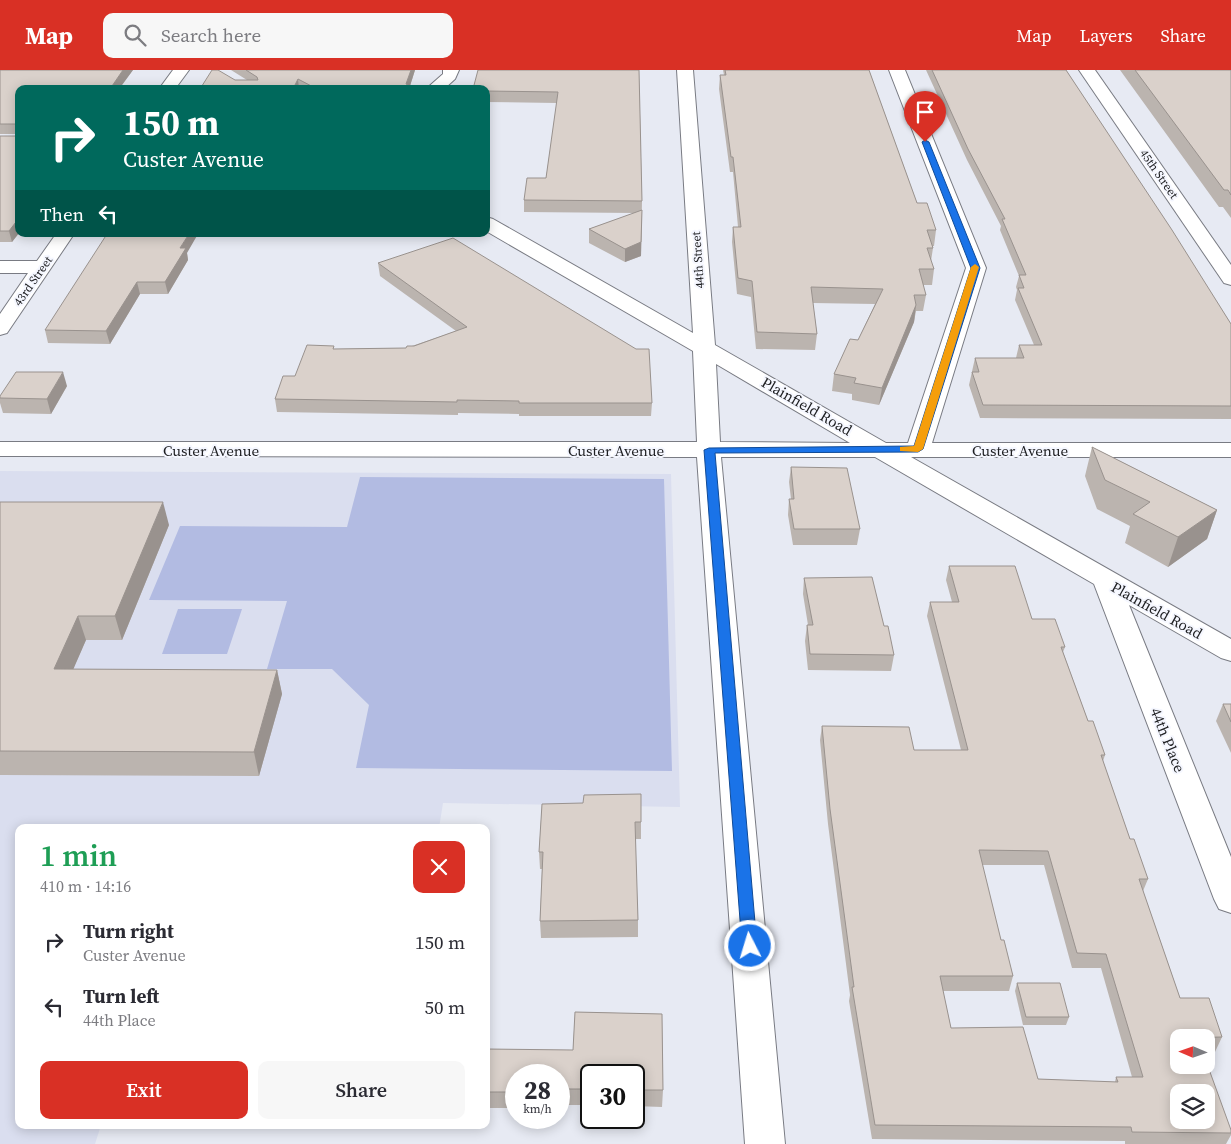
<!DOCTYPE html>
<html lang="en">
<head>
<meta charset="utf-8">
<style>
  :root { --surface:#fff; --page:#f7f7f7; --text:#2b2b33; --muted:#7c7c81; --accent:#d93025 }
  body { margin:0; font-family:"Source Serif 4",serif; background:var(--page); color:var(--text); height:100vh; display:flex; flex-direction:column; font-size:19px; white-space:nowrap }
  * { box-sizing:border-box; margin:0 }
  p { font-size:16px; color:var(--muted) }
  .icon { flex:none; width:28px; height:28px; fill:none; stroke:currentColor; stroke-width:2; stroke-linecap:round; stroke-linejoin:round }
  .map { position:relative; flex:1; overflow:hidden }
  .panel { position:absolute; left:15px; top:754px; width:475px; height:305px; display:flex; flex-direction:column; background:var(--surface); border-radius:10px; box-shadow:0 2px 12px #0003 }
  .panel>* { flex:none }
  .banner { position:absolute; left:15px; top:15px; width:475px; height:152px; border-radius:10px; box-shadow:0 2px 12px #0003; background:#00695c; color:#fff; overflow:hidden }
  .needle { width:32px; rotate:272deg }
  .buttons { position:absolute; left:1170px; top:959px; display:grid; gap:10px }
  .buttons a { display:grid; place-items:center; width:45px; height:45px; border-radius:10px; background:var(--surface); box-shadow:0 2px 12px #0003; font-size:25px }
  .speed { position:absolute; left:505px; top:994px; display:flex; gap:10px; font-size:25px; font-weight:700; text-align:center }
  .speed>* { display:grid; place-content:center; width:65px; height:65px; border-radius:50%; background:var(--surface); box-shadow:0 2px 12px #0003; line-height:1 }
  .speed small { font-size:12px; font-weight:400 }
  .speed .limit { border:2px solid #111; border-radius:8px; background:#fff; color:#111 }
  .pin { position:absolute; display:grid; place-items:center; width:42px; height:42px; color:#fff; margin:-51px -21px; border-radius:50% 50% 50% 0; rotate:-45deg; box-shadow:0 0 5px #0007 }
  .pin .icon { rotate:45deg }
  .me { position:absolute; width:55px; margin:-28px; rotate:355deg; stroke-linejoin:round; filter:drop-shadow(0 0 4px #0008) }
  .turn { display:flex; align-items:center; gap:18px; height:105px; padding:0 25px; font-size:22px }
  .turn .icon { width:65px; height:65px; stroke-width:2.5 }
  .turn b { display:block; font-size:35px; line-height:42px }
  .then { display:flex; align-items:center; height:48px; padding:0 25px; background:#0003; gap:10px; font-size:19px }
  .round { display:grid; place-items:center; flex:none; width:52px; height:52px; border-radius:10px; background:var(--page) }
  .headline { display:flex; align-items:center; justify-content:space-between; height:85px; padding:0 25px }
  h1 { font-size:30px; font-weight:600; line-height:38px; color:#1e9e55 }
  .action { display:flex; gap:10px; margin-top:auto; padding:10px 25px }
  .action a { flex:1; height:58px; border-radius:10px; background:var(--accent); color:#fff; font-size:20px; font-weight:600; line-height:58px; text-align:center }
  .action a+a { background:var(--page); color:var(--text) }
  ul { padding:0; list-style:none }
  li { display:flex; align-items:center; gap:15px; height:65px; padding:0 25px }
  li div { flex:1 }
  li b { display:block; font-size:19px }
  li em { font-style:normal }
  header { display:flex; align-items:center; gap:30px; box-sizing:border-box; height:70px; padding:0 25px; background:var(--accent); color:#fff }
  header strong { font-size:24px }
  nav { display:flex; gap:28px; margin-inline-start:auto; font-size:18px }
  .search { width:350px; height:45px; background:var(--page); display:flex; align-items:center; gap:12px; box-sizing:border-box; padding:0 18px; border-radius:10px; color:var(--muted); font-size:19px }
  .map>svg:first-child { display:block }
  .built { fill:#dadeef }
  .green { fill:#b2bbe2 }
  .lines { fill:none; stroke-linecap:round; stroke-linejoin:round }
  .minor-casing { stroke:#797b83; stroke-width:2 }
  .minor { fill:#fff; fill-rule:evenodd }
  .wall { fill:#bbb4af; fill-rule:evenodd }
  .shaded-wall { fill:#99928e }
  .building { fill:#dad1cb; stroke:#99928e; fill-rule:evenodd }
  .route { fill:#1a73e8; stroke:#114b97 }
  .slow { fill:#f59e0b }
  .labels { text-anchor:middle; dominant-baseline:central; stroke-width:4; stroke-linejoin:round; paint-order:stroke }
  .far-street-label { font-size:12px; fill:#1e1f22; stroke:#f5f7ff }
  .street-label { font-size:15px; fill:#1e1f22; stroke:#f5f7ff }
</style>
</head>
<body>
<header>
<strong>Map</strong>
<div class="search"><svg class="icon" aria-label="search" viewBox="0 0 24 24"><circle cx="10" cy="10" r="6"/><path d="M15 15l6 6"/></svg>Search here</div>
<nav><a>Map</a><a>Layers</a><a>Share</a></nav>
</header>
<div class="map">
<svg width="1231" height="1074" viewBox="0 0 1231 1074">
  <rect width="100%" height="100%" fill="#e7eaf3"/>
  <polygon class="built" points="0,401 671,404 680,737 443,733 439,758 19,758 19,1055 101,1055 95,1074 0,1074"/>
  <g class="green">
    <polygon points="360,407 664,409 672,701 356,698 369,635 332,599 267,599 287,531 149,530 180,456 347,457"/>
    <polygon points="178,539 242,539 227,584 162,584"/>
  </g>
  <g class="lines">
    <defs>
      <g id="minor">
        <polygon points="173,0 189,0 175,19 159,19"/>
        <polygon points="443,0 459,0 455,9 444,19 426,19 443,4"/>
        <path d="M677,0h16l22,275 171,98h22l58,-175 -77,-198h16l81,198 -54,175h299v14h-320l320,182v22l-10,-3 -92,-53 102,252v56l-12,-4 -5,-10 -120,-315 -219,-127h-154l64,687h-40l-48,-687 -697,-1v-14h697l-4,-91 -207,-120v-14l7,2 200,114zM716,294l134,79 -130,-1z"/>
        <polygon points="1079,0 1095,0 1231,195 1231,215 1224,213"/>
        <polygon points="56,164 74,164 7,263 0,265 0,244 28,203 0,203 0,191 37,191"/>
      </g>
    </defs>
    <use href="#minor" class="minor-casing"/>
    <use href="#minor" class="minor"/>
  </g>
  <g class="wall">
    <polygon points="0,0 133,0 119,19 19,19 19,163 12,172 0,172 0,66 17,66 17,64 0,64"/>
    <polygon points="231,0 415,0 410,16 416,19 200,19 235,10 247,10"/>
    <polygon points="639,0 642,131 641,186 625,192 589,173 589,159 635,143 524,142 524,130 546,108 557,33 486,32 486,19"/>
    <polygon points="723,0 869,0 917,133 936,160 934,176 932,176 933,178 931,191 934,199 932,215 923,215 926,225 923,241 916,241 914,252 879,335 852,330 852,324 832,321 834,304 858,270 875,234 813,233 817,264 815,280 756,279 751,227 737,224 732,172 733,157 738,157 733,102 730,102 719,19 720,5 724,5"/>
    <polygon points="926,0 1066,0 1231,254 1231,349 980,348 969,315 975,288 1016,288 1019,275 1034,275 1015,230 1017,220 1016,217 1019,206 1000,160 1001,156 967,90"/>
    <polygon points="1120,0 1231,0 1231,148 1223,137 1219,137"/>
    <polygon points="187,183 188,190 168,224 140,224 110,274 48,273 45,260"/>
    <polygon points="378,193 652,333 651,346 519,346 519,344 458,343 458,345 277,342 275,329 295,306 334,279 406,278 456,261 380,206"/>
    <polygon points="67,316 51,344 3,343 0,333 0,326"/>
    <polygon points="1092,377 1217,440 1207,469 1168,497 1125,473 1130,456 1097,439 1085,406"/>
    <polygon points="791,397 860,459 857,475 793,475 788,445 789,429 791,429 789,412"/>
    <polygon points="0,432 169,455 122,570 86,570 73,599 277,600 282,624 259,706 0,705"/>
    <path d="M949,496l83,53 33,28 -2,5 25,69 17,34 -2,6 27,78 18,40 -5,12 37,107 42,39 -7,15h-9v-14h-27l52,92v5l-5,9h-101v-3l-253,-2 -23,-138 1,-6 -22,-171 -8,-84 2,-14 92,24h47l-34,-134 3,-14h22l-6,-22zM982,795h62l28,103h29l31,109h-16l-1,5 -77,-3 -87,-51 -8,-37h66l4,-15 -12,-36z"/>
    <polygon points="804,508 884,556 894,585 891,601 808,600 805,571 807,555 808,555 803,524"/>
    <polygon points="1223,634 1231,634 1231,683 1216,651"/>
    <polygon points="542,734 641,752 641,769 635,769 638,850 638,867 541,868 540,851 542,799 540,799 539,782"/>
    <polygon points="1017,913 1069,947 1066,955 1023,955 1015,921"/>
    <polygon points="575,942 662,944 663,1020 662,1037 634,1036 634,1005 591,1005 591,1035 559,1035 559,1005 516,1005 516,1038 486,1038 486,979 573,980"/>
    <polygon points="180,1055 274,1055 274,1059 181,1058"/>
    <polygon points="301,1055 366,1055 366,1056"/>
  </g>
  <g class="shaded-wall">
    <polygon points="123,0 133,0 119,19 110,19"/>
    <polygon points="411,0 415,0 409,19 406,14"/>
    <polygon points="298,9 299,19 293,19"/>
    <polygon points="642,140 641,186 625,192 625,179"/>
    <polygon points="19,148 19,163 12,172 9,161"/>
    <polygon points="189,164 198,164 187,183 188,190 168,224 165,212 180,178"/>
    <polygon points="137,212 140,224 110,274 106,261"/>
    <polygon points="916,235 914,252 879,335 882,318"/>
    <polygon points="63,302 67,316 51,344 47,329"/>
    <polygon points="163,432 169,455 122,570 115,546"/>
    <polygon points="1217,440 1207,469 1168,497 1178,467"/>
    <polygon points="78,546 86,570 63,623 54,599"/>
    <polygon points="277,600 282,624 259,706 254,682"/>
  </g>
  <g class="building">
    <polygon points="0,0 123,0 110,19 19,19 19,148 9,161 0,161 0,66 17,66 18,54 0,54"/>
    <polygon points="212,0 218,0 235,10 258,10 257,7 246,0 411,0 406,14 416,19 317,19 298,9 293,19 200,19"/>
    <polygon points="478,0 639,0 642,131 524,130 527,108 546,108 558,22 486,21 486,19 473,19"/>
    <polygon points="725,0 869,0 917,133 927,133 936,160 927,160 933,178 927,178 934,199 919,199 926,225 914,225 916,235 882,318 854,313 856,308 834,304 850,269 858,270 883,219 811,217 817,264 757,262 752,211 738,208 733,157 741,157 733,87 731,87 720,5 726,5"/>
    <polygon points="932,0 1066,0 1172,160 1231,254 1231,336 983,335 972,302 979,302 975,288 1024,288 1019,275 1042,275 1018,218 1024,218 1019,205 1026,205 1002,149 1005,149 968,79"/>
    <polygon points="1135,0 1231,0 1231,125 1228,120 1224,120"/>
    <polygon points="642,140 641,172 625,179 589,159"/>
    <polygon points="107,164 189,164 180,178 186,178 165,212 137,212 106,261 45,260"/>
    <polygon points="453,168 636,279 649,279 652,333 519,333 519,331 457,330 457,332 275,329 283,306 295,306 307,275 334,276 333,279 406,278 407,276 414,276 467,257 378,193"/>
    <polygon points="16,302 63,302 47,329 0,328 0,326"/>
    <polygon points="1092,377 1217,440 1178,467 1133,444 1150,432 1105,410"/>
    <polygon points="791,397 847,398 860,459 794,459 789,429 794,429"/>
    <polygon points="0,432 163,432 115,546 78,546 54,599 277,600 254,682 0,681"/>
    <path d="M949,496h66l17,53h23l10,28h-4l27,74h5l12,34h-4l29,84h4l14,40h-9l41,119h29l13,39 -43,1v27h27v-4l25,69v3l-99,-1 -1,-5 -256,-2 -23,-138h2l-24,-178 -8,-83 87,1 5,23h54l-38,-148h29zM979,780l69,1 29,102 29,1 37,123h-27l2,5 -80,-3 -15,-52 -72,1 -11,-52h73l-9,-36h-3zM1179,1022h27v28h-27z"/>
    <polygon points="872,507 884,556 888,556 894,585 810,584 807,555 813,555 804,508"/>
    <polygon points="1223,634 1231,634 1231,652"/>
    <polygon points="641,724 641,752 635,752 638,850 540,851 543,782 539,782 542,734 583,733 584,725"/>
    <polygon points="1017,913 1060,913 1069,947 1026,947"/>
    <polygon points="575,942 662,944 663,1020 634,1020 634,1005 591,1005 591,1019 559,1019 559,1005 516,1005 516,1022 486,1022 486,979 573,980"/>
  </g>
  <polygon class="route" points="925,70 929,72 980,198 923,379 918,382 715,383 757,876 755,881 750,883 744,881 742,876 704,380 709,378 914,376 971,198 922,72"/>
  <polygon class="slow" points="975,194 979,197 923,379 918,382 900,381 900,377 914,376 971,197"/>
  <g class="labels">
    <g class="far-street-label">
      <text transform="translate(1159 104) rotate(55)">45th Street</text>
      <text transform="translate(698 190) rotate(-94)">44th Street</text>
      <text transform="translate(33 211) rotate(-55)">43rd Street</text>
    </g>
    <g class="street-label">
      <text transform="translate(807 336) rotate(30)">Plainfield Road</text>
      <text x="211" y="380">Custer Avenue</text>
      <text x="616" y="380">Custer Avenue</text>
      <text x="1020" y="380">Custer Avenue</text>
      <text transform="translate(1157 540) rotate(29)">Plainfield Road</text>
      <text transform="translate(1168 670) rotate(68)">44th Place</text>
    </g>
  </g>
</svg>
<div class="buttons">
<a><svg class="needle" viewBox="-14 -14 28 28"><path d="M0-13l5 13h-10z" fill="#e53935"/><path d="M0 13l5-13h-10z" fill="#7c7c81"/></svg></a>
<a><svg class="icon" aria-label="layers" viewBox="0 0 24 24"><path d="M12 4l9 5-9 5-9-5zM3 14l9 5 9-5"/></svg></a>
</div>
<div class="speed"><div>28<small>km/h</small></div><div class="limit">30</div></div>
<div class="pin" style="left:925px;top:72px;background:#d93025"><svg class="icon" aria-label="arrive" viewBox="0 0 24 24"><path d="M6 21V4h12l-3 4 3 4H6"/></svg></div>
<svg class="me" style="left:750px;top:876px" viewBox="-20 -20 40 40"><circle r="17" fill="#1a73e8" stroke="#fff" stroke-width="3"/><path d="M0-11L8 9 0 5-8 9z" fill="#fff"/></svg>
<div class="banner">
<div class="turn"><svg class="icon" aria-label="right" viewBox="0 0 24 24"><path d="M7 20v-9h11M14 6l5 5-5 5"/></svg><div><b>150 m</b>Custer Avenue</div></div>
<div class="then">Then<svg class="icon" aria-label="left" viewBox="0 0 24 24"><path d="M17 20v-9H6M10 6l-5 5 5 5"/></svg></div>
</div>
<section class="panel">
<div class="headline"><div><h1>1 min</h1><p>410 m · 14:16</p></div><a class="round" style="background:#d93025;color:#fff"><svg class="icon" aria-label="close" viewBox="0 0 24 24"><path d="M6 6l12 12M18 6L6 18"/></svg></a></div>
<ul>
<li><svg class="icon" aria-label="right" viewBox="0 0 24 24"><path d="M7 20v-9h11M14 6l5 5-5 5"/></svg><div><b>Turn right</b><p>Custer Avenue</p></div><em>150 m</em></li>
<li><svg class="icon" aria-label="left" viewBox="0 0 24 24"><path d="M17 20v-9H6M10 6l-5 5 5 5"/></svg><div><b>Turn left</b><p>44th Place</p></div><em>50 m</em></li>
</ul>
<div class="action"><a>Exit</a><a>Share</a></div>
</section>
</div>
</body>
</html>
